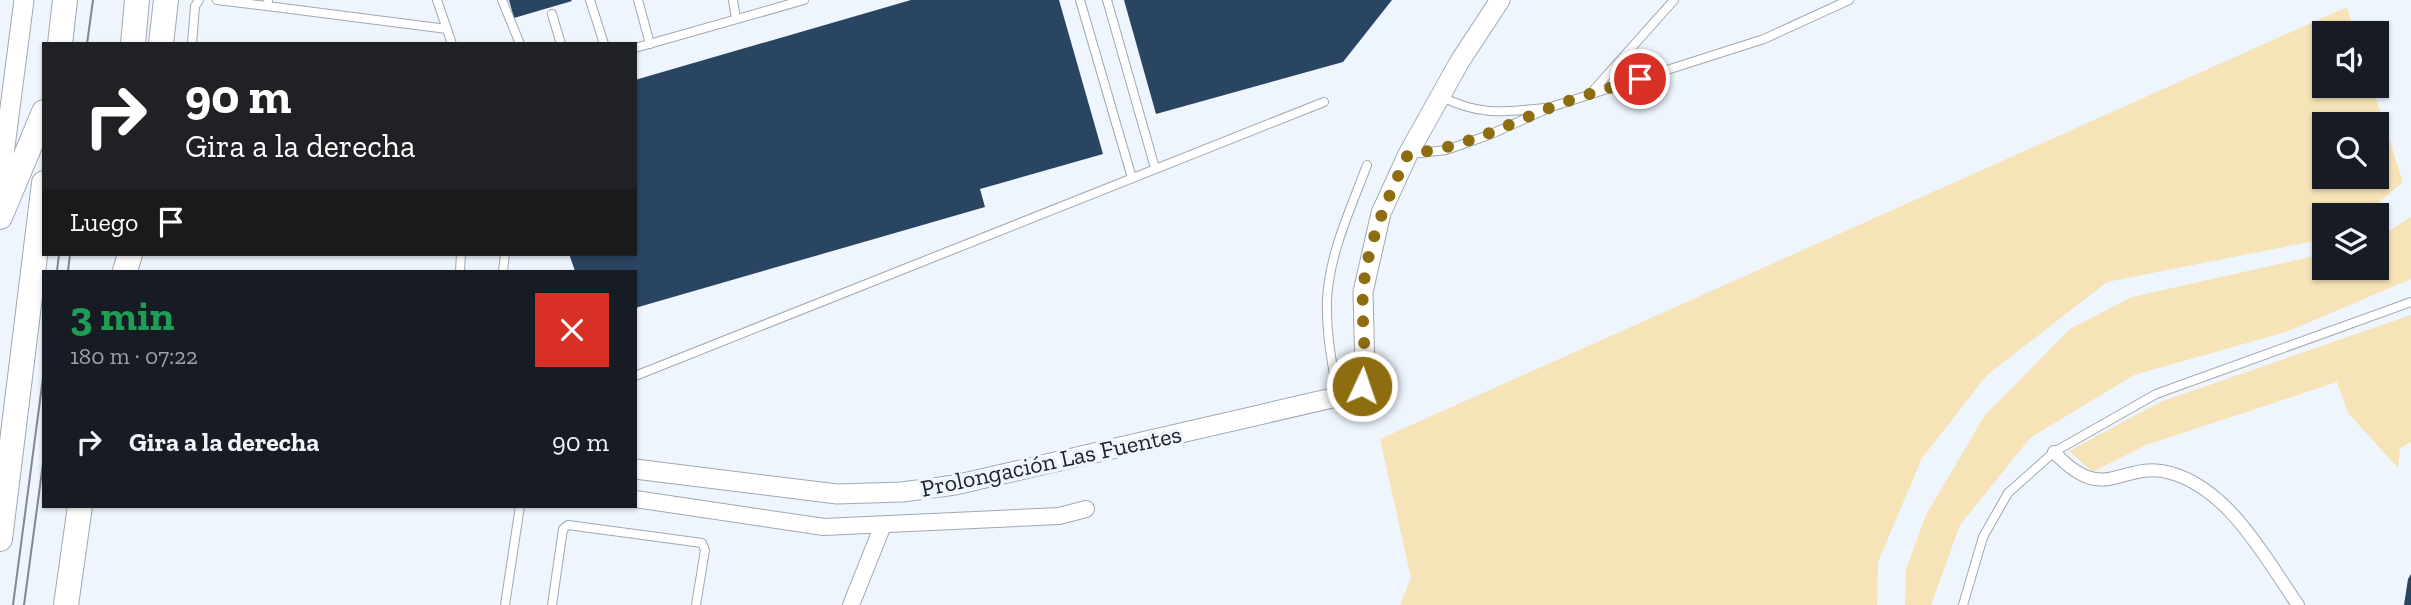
<!DOCTYPE html>
<html lang="es">
<head>
<meta charset="utf-8">
<style>
  :root { --surface:#171b24; --page:#242831; --text:#f1f3f6; --muted:#9ea1a6 }
  body { margin:0; font-family:"Zilla Slab",serif; background:var(--page); color:var(--text); height:100vh; display:flex; flex-direction:column; font-size:26px; white-space:nowrap }
  * { box-sizing:border-box; margin:0 }
  p { font-size:23px; color:var(--muted) }
  .icon { flex:none; width:38px; height:38px; fill:none; stroke:currentColor; stroke-width:2; stroke-linecap:round; stroke-linejoin:round }
  .map { position:relative; flex:1; overflow:hidden }
  .sheet { position:absolute; left:42px; top:270px; width:595px; height:238px; display:flex; flex-direction:column; background:var(--surface); border-radius:0px; box-shadow:0 2px 5px #0004 }
  .sheet>* { flex:none }
  .banner { position:absolute; left:42px; top:42px; width:595px; height:214px; border-radius:0px; box-shadow:0 2px 5px #0004; background:#202124; color:#fff; overflow:hidden }
  .fabs { position:absolute; left:2312px; top:21px; display:grid; gap:14px }
  .fabs a { display:grid; place-items:center; width:77px; height:77px; border-radius:0px; background:var(--surface); box-shadow:0 2px 5px #0004; font-size:35px }
  .pin { position:absolute; display:grid; place-items:center; width:60px; height:60px; color:#fff; margin:-30px; border:4px solid #fff; border-radius:50%; box-shadow:0 2px 7px #0007 }
  .me { position:absolute; width:77px; margin:-38px; rotate:3deg; stroke-linejoin:round; filter:drop-shadow(0 0 5px #0008) }
  .turn { display:flex; align-items:center; gap:24px; height:147px; padding:0 28px; font-size:32px }
  .turn .icon { width:91px; height:91px; stroke-width:2.5 }
  .turn b { display:block; font-size:49px; line-height:60px }
  .then { display:flex; align-items:center; height:66px; padding:0 28px; background:#0003; gap:14px; font-size:26px }
  .round { display:grid; place-items:center; flex:none; width:74px; height:74px; border-radius:0px; background:var(--page) }
  .overview { display:flex; align-items:center; justify-content:space-between; height:119px; padding:0 28px }
  h1 { font-size:42px; font-weight:700; line-height:52px; color:#1e9e55 }
  ul { padding:0; list-style:none }
  li { display:flex; align-items:center; gap:21px; height:105px; padding:0 28px }
  li div { flex:1 }
  li b { display:block; font-size:26px }
  li em { font-style:normal }
  .map>svg:first-child { display:block }
  .green { fill:#f6e3b7; fill-rule:evenodd }
  .building { fill:#2a4562 }
  .lines { fill:none; stroke-linecap:round; stroke-linejoin:round }
  .service-casing { stroke:#a0a8b2; stroke-width:10 }
  .pedestrian-casing { stroke:#a0a8b2; stroke-width:14 }
  .minor-casing { stroke:#a0a8b2; stroke-width:18 }
  .tertiary-casing { stroke:#a0a8b2; stroke-width:21 }
  .primary-casing { stroke:#a0a8b2; stroke-width:26 }
  .service { stroke:#fff; stroke-width:8 }
  .pedestrian { stroke:#fff; stroke-width:12 }
  .minor { stroke:#fff; stroke-width:16 }
  .tertiary { stroke:#fff; stroke-width:19 }
  .primary { stroke:#fff; stroke-width:24 }
  .tram { stroke:#83888e; stroke-width:2 }
  .route { stroke:#8d6d10; stroke-width:12; stroke-dasharray:0 21.6 }
  .labels { text-anchor:middle; dominant-baseline:central; stroke-width:7; stroke-linejoin:round; paint-order:stroke }
  .street-label { font-size:24px; fill:#1d2124; stroke:#eef5fd }
</style>
</head>
<body>
<div class="map">
<svg width="2411" height="605" viewBox="0 0 2411 605">
  <rect width="100%" height="100%" fill="#eef5fd"/>
  <g class="green">
    <path d="M2347,7l8,26h-31v53h48l31,96 -39,33h-40v24l-217,43 -120,93 -65,83 -44,104 -1,43h-477l11,-27 -31,-139zM2324,124h52v53h-52z"/>
    <polygon points="2411,217 2411,279 2286,332 2134,375 2030,438 1960,525 1931,605 1905,605 1906,569 1926,515 1985,415 2070,329 2132,297 2324,254 2324,268 2376,268 2377,239"/>
    <polygon points="2411,315 2411,442 2400,448 2398,468 2348,413 2337,382 2146,445 2093,472 2069,451 2160,402"/>
  </g>
  <g class="building">
    <polygon points="509,0 571,0 572,1 514,18"/>
    <polygon points="911,0 1059,0 1103,154 980,189 985,207 635,308 635,271 575,271 569,254 635,254 635,80"/>
    <polygon points="1124,0 1392,0 1343,62 1156,114"/>
    <polygon points="2411,574 2411,605 2404,605 2408,579"/>
  </g>
  <g class="lines">
    <defs>
      <g id="service">
        <polyline points="217,0 267,6 268,0"/>
        <polyline points="437,0 452,44"/>
        <polyline points="502,0 520,44"/>
        <polyline points="590,0 604,44"/>
        <polyline points="638,0 650,44"/>
        <polyline points="733,0 736,19"/>
        <polyline points="1080,0 1132,178"/>
        <polyline points="1107,0 1155,168"/>
        <polyline points="267,6 447,29"/>
        <polyline points="552,14 561,44"/>
        <polyline points="192,44 195,6 199,0"/>
        <polyline points="635,48 804,0"/>
        <polyline points="1592,92 1674,0"/>
        <path d="M1442,97c39,19 60,15 102,11"/>
        <polyline points="1411,154 1446,150 1489,135 1551,107 1764,39 1849,0"/>
        <polyline points="460,271 461,254"/>
        <polyline points="503,271 505,254"/>
        <polyline points="635,376 1324,102"/>
        <path d="M1338,396c-6,-32 -12,-63 -11,-96 2,-46 24,-92 40,-135"/>
        <polyline points="505,605 520,506"/>
        <polyline points="552,605 563,529 568,525 702,543 705,550 696,605"/>
        <polyline points="1963,605 1983,537 2008,493 2054,452 2156,394 2411,302"/>
      </g>
      <path id="pedestrian" d="M2054,452c52,56 66,7 117,21 59,17 94,85 127,132"/>
      <g id="minor">
        <polyline points="635,499 824,527 1059,516 1086,509"/>
        <polyline points="851,605 883,525"/>
      </g>
      <g id="tertiary">
        <polyline points="0,185 24,0"/>
        <polyline points="635,469 837,494 902,492 955,485 1354,393 1362,386 1365,372 1363,292 1381,213 1408,154 1460,61 1500,0"/>
      </g>
      <g id="primary">
        <polyline points="60,44 65,0"/>
        <polyline points="133,44 137,0"/>
        <polyline points="161,44 166,0"/>
        <polyline points="0,217 44,112"/>
        <polyline points="125,271 130,254"/>
        <polyline points="0,539 44,183"/>
        <polyline points="66,605 80,506"/>
      </g>
    </defs>
    <use href="#service" class="service-casing"/>
    <use href="#pedestrian" class="pedestrian-casing"/>
    <use href="#minor" class="minor-casing"/>
    <use href="#tertiary" class="tertiary-casing"/>
    <use href="#primary" class="primary-casing"/>
    <use href="#service" class="service"/>
    <use href="#pedestrian" class="pedestrian"/>
    <use href="#minor" class="minor"/>
    <use href="#tertiary" class="tertiary"/>
    <use href="#primary" class="primary"/>
    <g class="tram">
      <polyline points="87,44 93,0"/>
      <polyline points="57,271 59,254"/>
      <polyline points="68,271 70,254"/>
      <polyline points="13,605 44,370"/>
      <polyline points="24,605 44,456"/>
    </g>
  </g>
  <g class="lines">
    <path class="route" d="M1362,386c6,-31 -1,-62 1,-93 3,-48 25,-95 45,-139 60,-7 90,-26 144,-47 28,-11 58,-19 88,-28"/>
  </g>
  <g class="labels">
    <g class="street-label">
      <text transform="translate(1051 461) rotate(-12)">Prolongación Las Fuentes</text>
    </g>
  </g>
</svg>
<div class="fabs">
<a><svg class="icon" aria-label="sound" viewBox="0 0 24 24"><path d="M4 9h4l5-4v14l-5-4H4zM17 9q2 3 0 6"/></svg></a>
<a><svg class="icon" aria-label="search" viewBox="0 0 24 24"><circle cx="10" cy="10" r="6"/><path d="M15 15l6 6"/></svg></a>
<a><svg class="icon" aria-label="layers" viewBox="0 0 24 24"><path d="M12 4l9 5-9 5-9-5zM3 14l9 5 9-5"/></svg></a>
</div>
<div class="pin" style="left:1640px;top:79px;background:#d93025"><svg class="icon" aria-label="arrive" viewBox="0 0 24 24"><path d="M6 21V4h12l-3 4 3 4H6"/></svg></div>
<svg class="me" style="left:1362px;top:386px" viewBox="-20 -20 40 40"><circle r="17" fill="#8d6d10" stroke="#fff" stroke-width="3"/><path d="M0-11L8 9 0 5-8 9z" fill="#fff"/></svg>
<div class="banner">
<div class="turn"><svg class="icon" aria-label="right" viewBox="0 0 24 24"><path d="M7 20v-9h11M14 6l5 5-5 5"/></svg><div><b>90 m</b>Gira a la derecha</div></div>
<div class="then">Luego<svg class="icon" aria-label="arrive" viewBox="0 0 24 24"><path d="M6 21V4h12l-3 4 3 4H6"/></svg></div>
</div>
<section class="sheet">
<div class="overview"><div><h1>3 min</h1><p>180 m · 07:22</p></div><a class="round" style="background:#d93025;color:#fff"><svg class="icon" aria-label="close" viewBox="0 0 24 24"><path d="M6 6l12 12M18 6L6 18"/></svg></a></div>
<ul>
<li><svg class="icon" aria-label="right" viewBox="0 0 24 24"><path d="M7 20v-9h11M14 6l5 5-5 5"/></svg><div><b>Gira a la derecha</b></div><em>90 m</em></li>
</ul>
</section>
</div>
</body>
</html>
